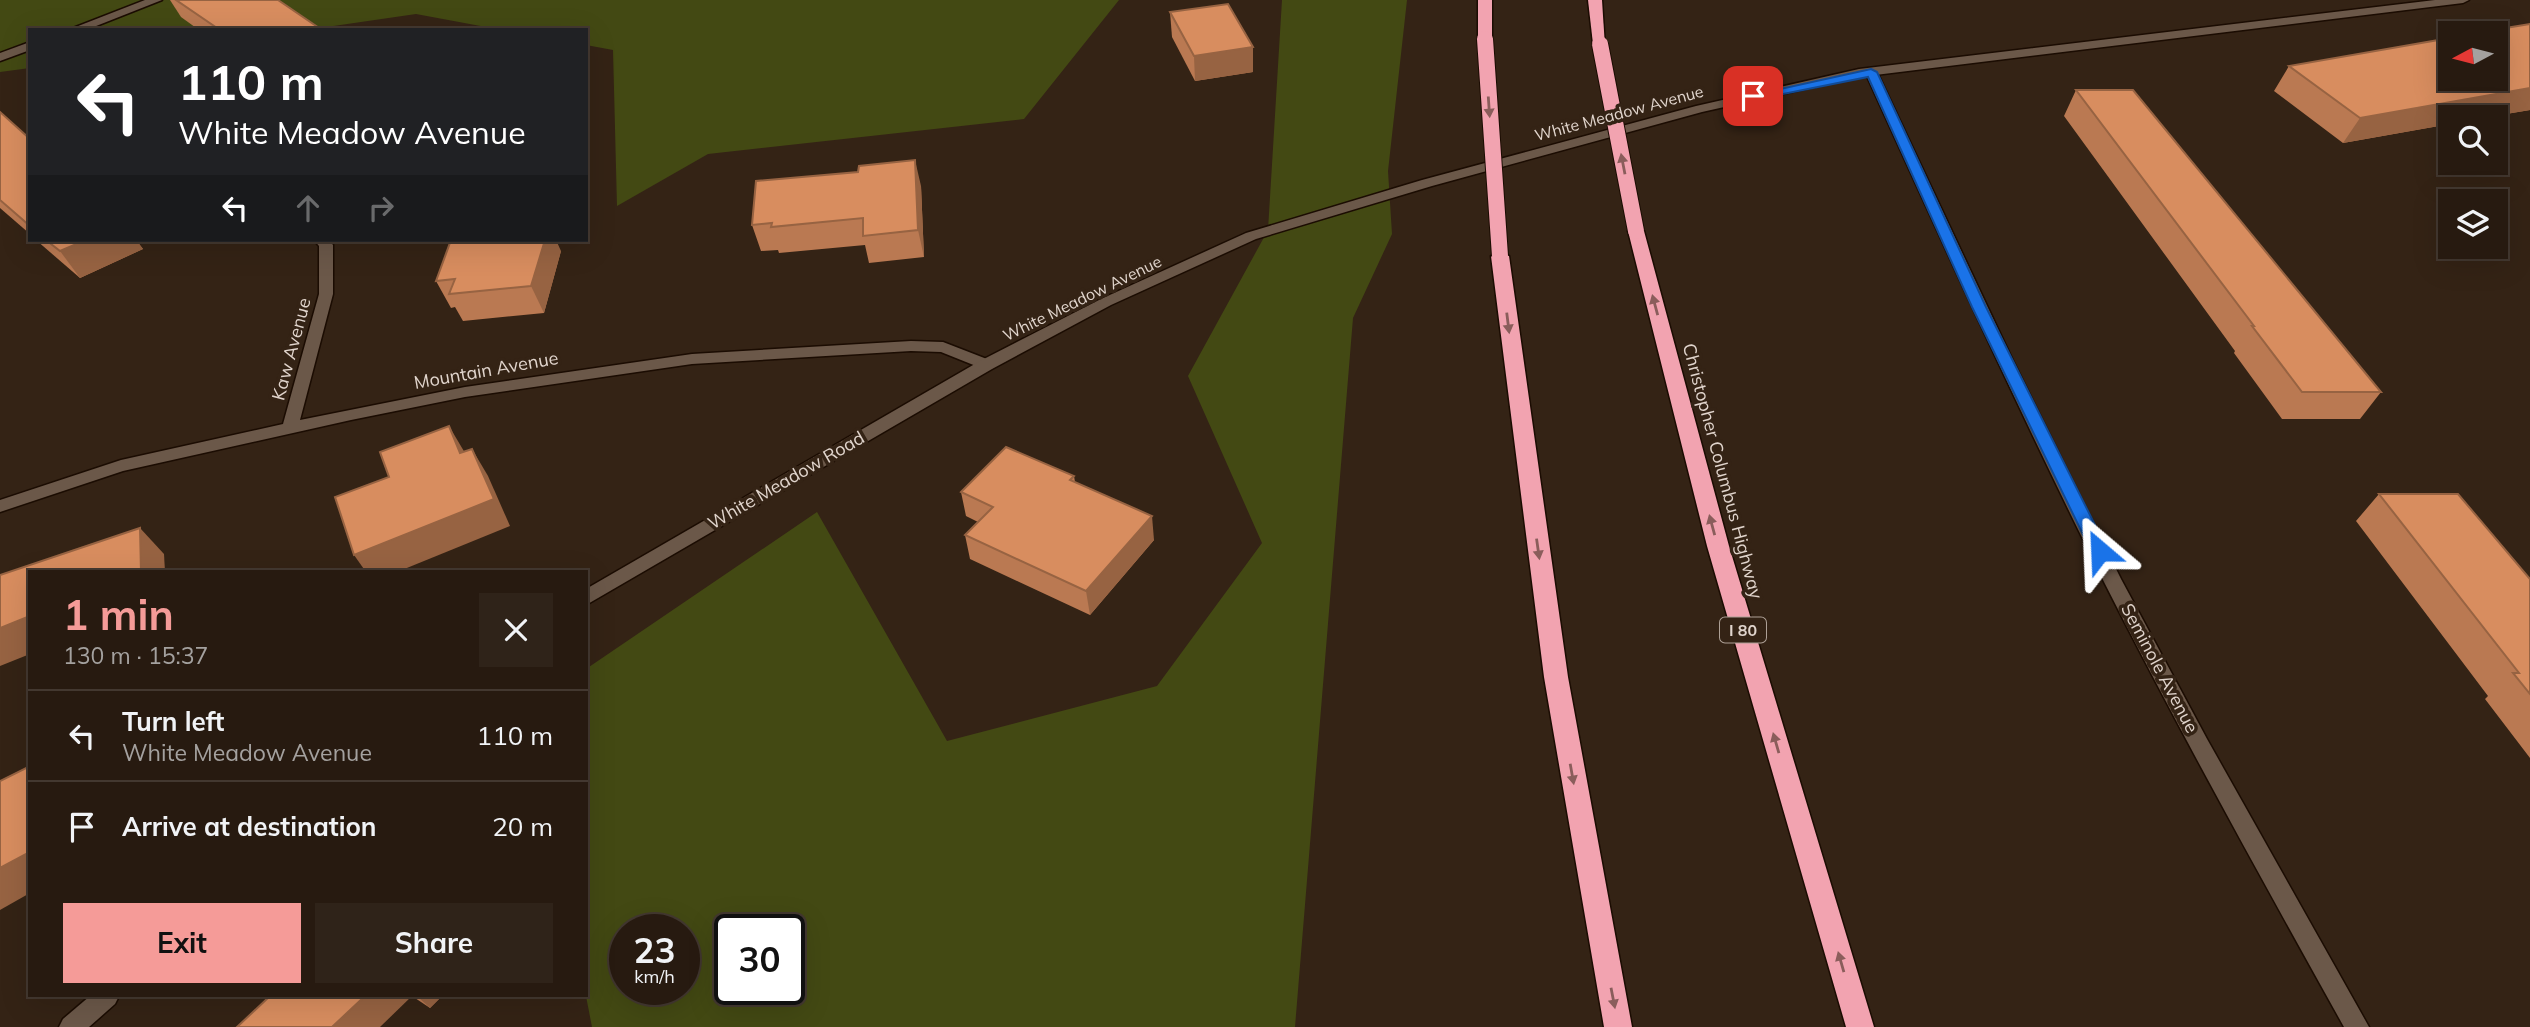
<!DOCTYPE html>
<html lang="en">
<head>
<meta charset="utf-8">
<style>
  :root { --surface:#271a10; --page:#2f2319; --text:#f1f3f6; --muted:#a4a19f; --line:#433830; --accent:#f59b98 }
  body { margin:0; font-family:Mulish,sans-serif; background:var(--page); color:var(--text); height:100vh; display:flex; flex-direction:column; font-size:26px; white-space:nowrap }
  * { box-sizing:border-box; margin:0 }
  p { font-size:23px; color:var(--muted) }
  .icon { flex:none; width:38px; height:38px; fill:none; stroke:currentColor; stroke-width:2; stroke-linecap:round; stroke-linejoin:round }
  .map { position:relative; flex:1; overflow:hidden }
  .drawer { position:absolute; left:28px; top:570px; width:560px; height:427px; display:flex; flex-direction:column; background:var(--surface); border-radius:0px; box-shadow:0 7px 28px #0002,0 0 0 2px var(--line) }
  .drawer>* { flex:none }
  .guide { position:absolute; left:28px; top:28px; width:560px; height:214px; border-radius:0px; box-shadow:0 7px 28px #0002,0 0 0 2px var(--line); background:#202124; color:#fff; overflow:hidden }
  .needle { width:46px; rotate:263deg }
  .fabs { position:absolute; left:2438px; top:21px; display:grid; gap:14px }
  .fabs a { display:grid; place-items:center; width:70px; height:70px; border-radius:0px; background:var(--surface); box-shadow:0 7px 28px #0002,0 0 0 2px var(--line); font-size:35px }
  .speed { position:absolute; left:609px; top:914px; display:flex; gap:14px; font-size:35px; font-weight:700; text-align:center }
  .speed>* { display:grid; place-content:center; width:91px; height:91px; border-radius:50%; background:var(--surface); box-shadow:0 7px 28px #0002,0 0 0 2px var(--line); line-height:1 }
  .speed small { font-size:18px; font-weight:400 }
  .speed .limit { border:4px solid #111; border-radius:10px; background:#fff; color:#111 }
  .pin { position:absolute; display:grid; place-items:center; width:60px; height:60px; color:#fff; margin:-30px; border-radius:14px; box-shadow:0 4px 10px #0006 }
  .me { position:absolute; width:77px; margin:-38px; rotate:334deg; stroke-linejoin:round; filter:drop-shadow(0 0 5px #0008) }
  .turn { display:flex; align-items:center; gap:24px; height:147px; padding:0 35px; font-size:32px }
  .turn .icon { width:91px; height:91px; stroke-width:2.5 }
  .turn b { display:block; font-size:49px; line-height:60px }
  .lanes { display:flex; align-items:center; height:66px; padding:0 35px; background:#0003; justify-content:center; gap:35px; direction:ltr }
  .lanes .off { opacity:.35 }
  .round { display:grid; place-items:center; flex:none; width:74px; height:74px; border-radius:0px; background:var(--page) }
  .head { display:flex; align-items:center; justify-content:space-between; height:119px; padding:0 35px }
  h1 { font-size:42px; font-weight:700; line-height:52px; color:var(--accent) }
  .button { display:flex; gap:14px; margin-top:auto; padding:14px 35px }
  .button a { flex:1; height:80px; border-radius:0px; background:var(--accent); color:#111; font-size:28px; font-weight:700; line-height:80px; text-align:center }
  .button a+a { background:var(--page); color:var(--text) }
  ul { padding:0; list-style:none }
  li { display:flex; align-items:center; gap:21px; height:91px; padding:0 35px; border-top:2px solid var(--line) }
  li div { flex:1 }
  li b { display:block; font-size:26px }
  li em { font-style:normal }
  .map>svg:first-child { display:block }
  .green { fill:#434913; fill-rule:evenodd }
  .lines { fill:none; stroke-linecap:round; stroke-linejoin:round }
  .minor-casing { stroke:#1b0c02; stroke-width:3 }
  .tertiary-casing { stroke:#1b0c02; stroke-width:3 }
  .motorway-casing { stroke:#1b0c02; stroke-width:3 }
  .minor { fill:#6b5849; fill-rule:evenodd }
  .tertiary { fill:#6b5849; fill-rule:evenodd }
  .motorway { fill:#f2a3b0; fill-rule:evenodd }
  .motorway-bridge-casing { stroke:#1b0c02; stroke-width:18; stroke-linecap:butt }
  .motorway-bridge { stroke:#f2a3b0; stroke-width:16 }
  .wall { fill:#ba7952 }
  .shaded-wall { fill:#976342 }
  .building { fill:#d88d5f; stroke:#976342; stroke-width:2 }
  .oneway { fill:#8a5d5b }
  .route { fill:#1a73e8; stroke:#114b97; stroke-width:2 }
  .labels { text-anchor:middle; dominant-baseline:central; stroke-width:7; stroke-linejoin:round; paint-order:stroke }
  .far-street-label { font-size:16px; fill:#e1d5cd; stroke:#342315 }
  .shield { fill:#342315; stroke:#ada096; stroke-width:2 }
  .shield-label { font-size:16px; font-weight:bold; fill:#e1d5cd }
  .street-label { font-size:18px; fill:#e1d5cd; stroke:#342315 }
</style>
</head>
<body>
<div class="map">
<svg width="2530" height="1027" viewBox="0 0 2530 1027">
  <rect width="100%" height="100%" fill="#342315"/>
  <g class="green">
    <polygon points="0,0 1119,0 1024,119 708,154 617,206 613,50 586,45 586,30 502,30 416,14 306,30 30,30 30,68 0,72"/>
    <path d="M1282,0h125l-19,171 4,63 -39,84 -58,709h-703l-6,-31v-327l231,-157 130,229 210,-55 105,-143 -74,-167 80,-146zM625,929h59v60h-59zM730,929h59v60h-59z"/>
  </g>
  <g class="lines">
    <defs>
      <g id="minor">
        <polygon points="145,0 162,0 86,30 68,30"/>
        <polygon points="30,42 30,50 0,61 0,53"/>
        <path d="M1871,68l6,4 137,291 107,216 86,160 162,288h-25c-83,-149 -165,-297 -242,-449 -83,-167 -160,-336 -237,-506z"/>
        <polygon points="314,240 329,240 333,245 333,294 300,420 465,387 692,354 911,341 943,342 992,361 994,365 986,370 941,352 911,351 692,364 465,397 351,420 123,471 0,512 0,500 121,460 283,424 319,294 319,246"/>
      </g>
      <g id="tertiary">
        <polygon points="2435,0 2469,0 2463,3 1859,77 1702,112 1432,186 1256,239 1111,305 992,369 586,605 586,589 980,361 1101,299 1246,233 1422,180 1696,106 1859,69"/>
        <polygon points="90,996 119,996 115,1004 89,1027 59,1027 63,1019"/>
      </g>
      <g id="motorway">
        <polygon points="1478,0 1492,0 1492,39 1485,43 1478,39"/>
        <polygon points="1588,0 1602,0 1605,47 1593,44"/>
        <polygon points="1636,226 1644,231 1729,546 1874,1027 1846,1027 1707,546 1628,231"/>
        <polygon points="1500,251 1509,256 1568,677 1632,1027 1604,1027 1544,677 1491,256"/>
      </g>
    </defs>
    <use href="#minor" class="minor-casing"/>
    <use href="#tertiary" class="tertiary-casing"/>
    <use href="#motorway" class="motorway-casing"/>
    <use href="#minor" class="minor"/>
    <use href="#tertiary" class="tertiary"/>
    <use href="#motorway" class="motorway"/>
    <defs>
      <g id="motorway-bridge">
        <polyline points="1485,39 1500,256"/>
        <polyline points="1600,44 1636,231"/>
      </g>
    </defs>
    <use href="#motorway-bridge" class="motorway-bridge-casing"/>
    <use href="#motorway-bridge" class="motorway-bridge"/>
  </g>
  <g class="wall">
    <polygon points="170,0 278,0 322,30 199,30 181,17"/>
    <polygon points="1170,12 1253,72 1195,81 1172,37"/>
    <polygon points="2530,24 2530,110 2488,117 2450,117 2450,124 2343,143 2274,91 2289,66"/>
    <polygon points="2076,90 2381,392 2360,419 2282,419 2234,353 2235,351 2064,116"/>
    <polygon points="0,112 30,139 30,234 0,208"/>
    <polygon points="921,186 924,257 869,263 865,245 779,253 778,250 761,251 752,225"/>
    <polygon points="36,240 136,240 143,249 80,278"/>
    <polygon points="561,251 544,313 463,321 455,307 451,308 436,281"/>
    <polygon points="1074,476 1075,482 1154,540 1090,615 970,559 965,535 978,522 966,516 961,492"/>
    <polygon points="2379,494 2530,579 2530,758 2485,699 2488,696 2356,521"/>
    <polygon points="412,996 442,996 430,1008"/>
  </g>
  <g class="shaded-wall">
    <polygon points="1253,47 1253,72 1195,81 1194,56"/>
    <polygon points="2530,88 2530,110 2488,117 2450,117 2450,124 2343,143 2360,118"/>
    <polygon points="915,160 921,186 924,257 918,230"/>
    <polygon points="86,240 136,240 143,249 80,278 60,251"/>
    <polygon points="545,240 556,240 561,251 544,313 531,286"/>
    <polygon points="449,426 465,453 460,453"/>
    <polygon points="472,449 488,476 510,526 397,572 366,572 354,555"/>
    <polygon points="1152,516 1154,540 1090,615 1086,591"/>
    <polygon points="140,528 164,554 165,572 141,572"/>
    <polygon points="30,616 30,654 0,666 0,628"/>
    <polygon points="30,852 30,893 0,910 0,868"/>
    <polygon points="365,996 412,996 380,1027 332,1027"/>
    <polygon points="417,996 442,996 430,1008"/>
  </g>
  <g class="building">
    <polygon points="176,0 278,0 322,30 220,30"/>
    <polygon points="1228,4 1253,47 1194,56 1170,12"/>
    <polygon points="2530,24 2530,88 2360,118 2289,66 2450,38 2450,79 2496,79 2496,33 2475,33"/>
    <polygon points="2076,90 2133,90 2381,392 2302,392 2252,326 2254,326"/>
    <polygon points="0,112 30,139 30,226 0,200"/>
    <polygon points="915,160 918,230 863,236 863,218 771,227 772,223 752,225 756,181 858,172 859,166"/>
    <polygon points="46,240 86,240 60,251"/>
    <polygon points="451,240 545,240 531,286 449,294 455,279 436,281"/>
    <polygon points="449,426 460,453 472,449 494,499 354,555 335,497 389,477 380,452"/>
    <polygon points="1006,447 1074,476 1070,480 1152,516 1086,591 965,535 993,507 961,492"/>
    <polygon points="2379,494 2458,494 2530,579 2530,694 2513,673 2519,673"/>
    <polygon points="140,528 141,572 30,572 30,616 0,628 0,575"/>
    <polygon points="30,766 30,852 0,868 0,781"/>
    <polygon points="270,996 365,996 332,1027 237,1027"/>
  </g>
  <defs><path id="oneway-solid" d="M-6-.8H1V-3.2L6.5 0L1 3.2V.8H-6Z" transform="scale(1.75)"/></defs>
  <g class="oneway">
    <use href="#oneway-solid" transform="translate(1489 107) rotate(86)"/>
    <use href="#oneway-solid" transform="translate(1623 164) rotate(-101)"/>
    <use href="#oneway-solid" transform="translate(1655 305) rotate(-105)"/>
    <use href="#oneway-solid" transform="translate(1508 323) rotate(83)"/>
    <use href="#oneway-solid" transform="translate(1712 525) rotate(-105)"/>
    <use href="#oneway-solid" transform="translate(1538 549) rotate(82)"/>
    <use href="#oneway-solid" transform="translate(1776 743) rotate(-106)"/>
    <use href="#oneway-solid" transform="translate(1572 774) rotate(80)"/>
    <use href="#oneway-solid" transform="translate(1841 962) rotate(-106)"/>
    <use href="#oneway-solid" transform="translate(1613 998) rotate(79)"/>
  </g>
  <polygon class="route" points="1871,69 1877,72 1986,307 2108,551 2105,555 2094,555 2091,551 1972,307 1868,77 1753,100 1748,96"/>
  <g class="labels">
    <g class="far-street-label">
      <text transform="translate(1619 113) rotate(-15)">White Meadow Avenue</text>
      <text transform="translate(1082 298) rotate(-26)">White Meadow Avenue</text>
    </g>
    <rect class="shield" x="1720" y="617.5" width="46" height="25" rx="5"/>
    <g class="shield-label">
      <text x="1743" y="630">I 80</text>
    </g>
    <g class="street-label">
      <text transform="translate(291 349) rotate(-75)">Kaw Avenue</text>
      <text transform="translate(486 370) rotate(-10)">Mountain Avenue</text>
      <text transform="translate(1723 471) rotate(75)">Christopher Columbus Highway</text>
      <text transform="translate(786 480) rotate(-30)">White Meadow Road</text>
      <text transform="translate(2160 668) rotate(62)">Seminole Avenue</text>
    </g>
  </g>
</svg>
<div class="fabs">
<a><svg class="needle" viewBox="-14 -14 28 28"><path d="M0-13l5 13h-10z" fill="#e53935"/><path d="M0 13l5-13h-10z" fill="#a4a19f"/></svg></a>
<a><svg class="icon" aria-label="search" viewBox="0 0 24 24"><circle cx="10" cy="10" r="6"/><path d="M15 15l6 6"/></svg></a>
<a><svg class="icon" aria-label="layers" viewBox="0 0 24 24"><path d="M12 4l9 5-9 5-9-5zM3 14l9 5 9-5"/></svg></a>
</div>
<div class="speed"><div>23<small>km/h</small></div><div class="limit">30</div></div>
<div class="pin" style="left:1753px;top:96px;background:#d93025"><svg class="icon" aria-label="arrive" viewBox="0 0 24 24"><path d="M6 21V4h12l-3 4 3 4H6"/></svg></div>
<svg class="me" style="left:2100px;top:551px" viewBox="-20 -20 40 40"><path d="M0-17L14 15 0 8-14 15z" fill="#1a73e8" stroke="#fff" stroke-width="4"/></svg>
<div class="guide">
<div class="turn"><svg class="icon" aria-label="left" viewBox="0 0 24 24"><path d="M17 20v-9H6M10 6l-5 5 5 5"/></svg><div><b>110 m</b>White Meadow Avenue</div></div>
<div class="lanes"><svg class="icon" aria-label="left" viewBox="0 0 24 24"><path d="M17 20v-9H6M10 6l-5 5 5 5"/></svg><svg class="icon off" aria-label="ahead" viewBox="0 0 24 24"><path d="M12 20V5M6 11l6-6 6 6"/></svg><svg class="icon off" aria-label="right" viewBox="0 0 24 24"><path d="M7 20v-9h11M14 6l5 5-5 5"/></svg></div>
</div>
<section class="drawer">
<div class="head"><div><h1>1 min</h1><p>130 m · 15:37</p></div><a class="round"><svg class="icon" aria-label="close" viewBox="0 0 24 24"><path d="M6 6l12 12M18 6L6 18"/></svg></a></div>
<ul>
<li><svg class="icon" aria-label="left" viewBox="0 0 24 24"><path d="M17 20v-9H6M10 6l-5 5 5 5"/></svg><div><b>Turn left</b><p>White Meadow Avenue</p></div><em>110 m</em></li>
<li><svg class="icon" aria-label="arrive" viewBox="0 0 24 24"><path d="M6 21V4h12l-3 4 3 4H6"/></svg><div><b>Arrive at destination</b></div><em>20 m</em></li>
</ul>
<div class="button"><a>Exit</a><a>Share</a></div>
</section>
</div>
</body>
</html>
